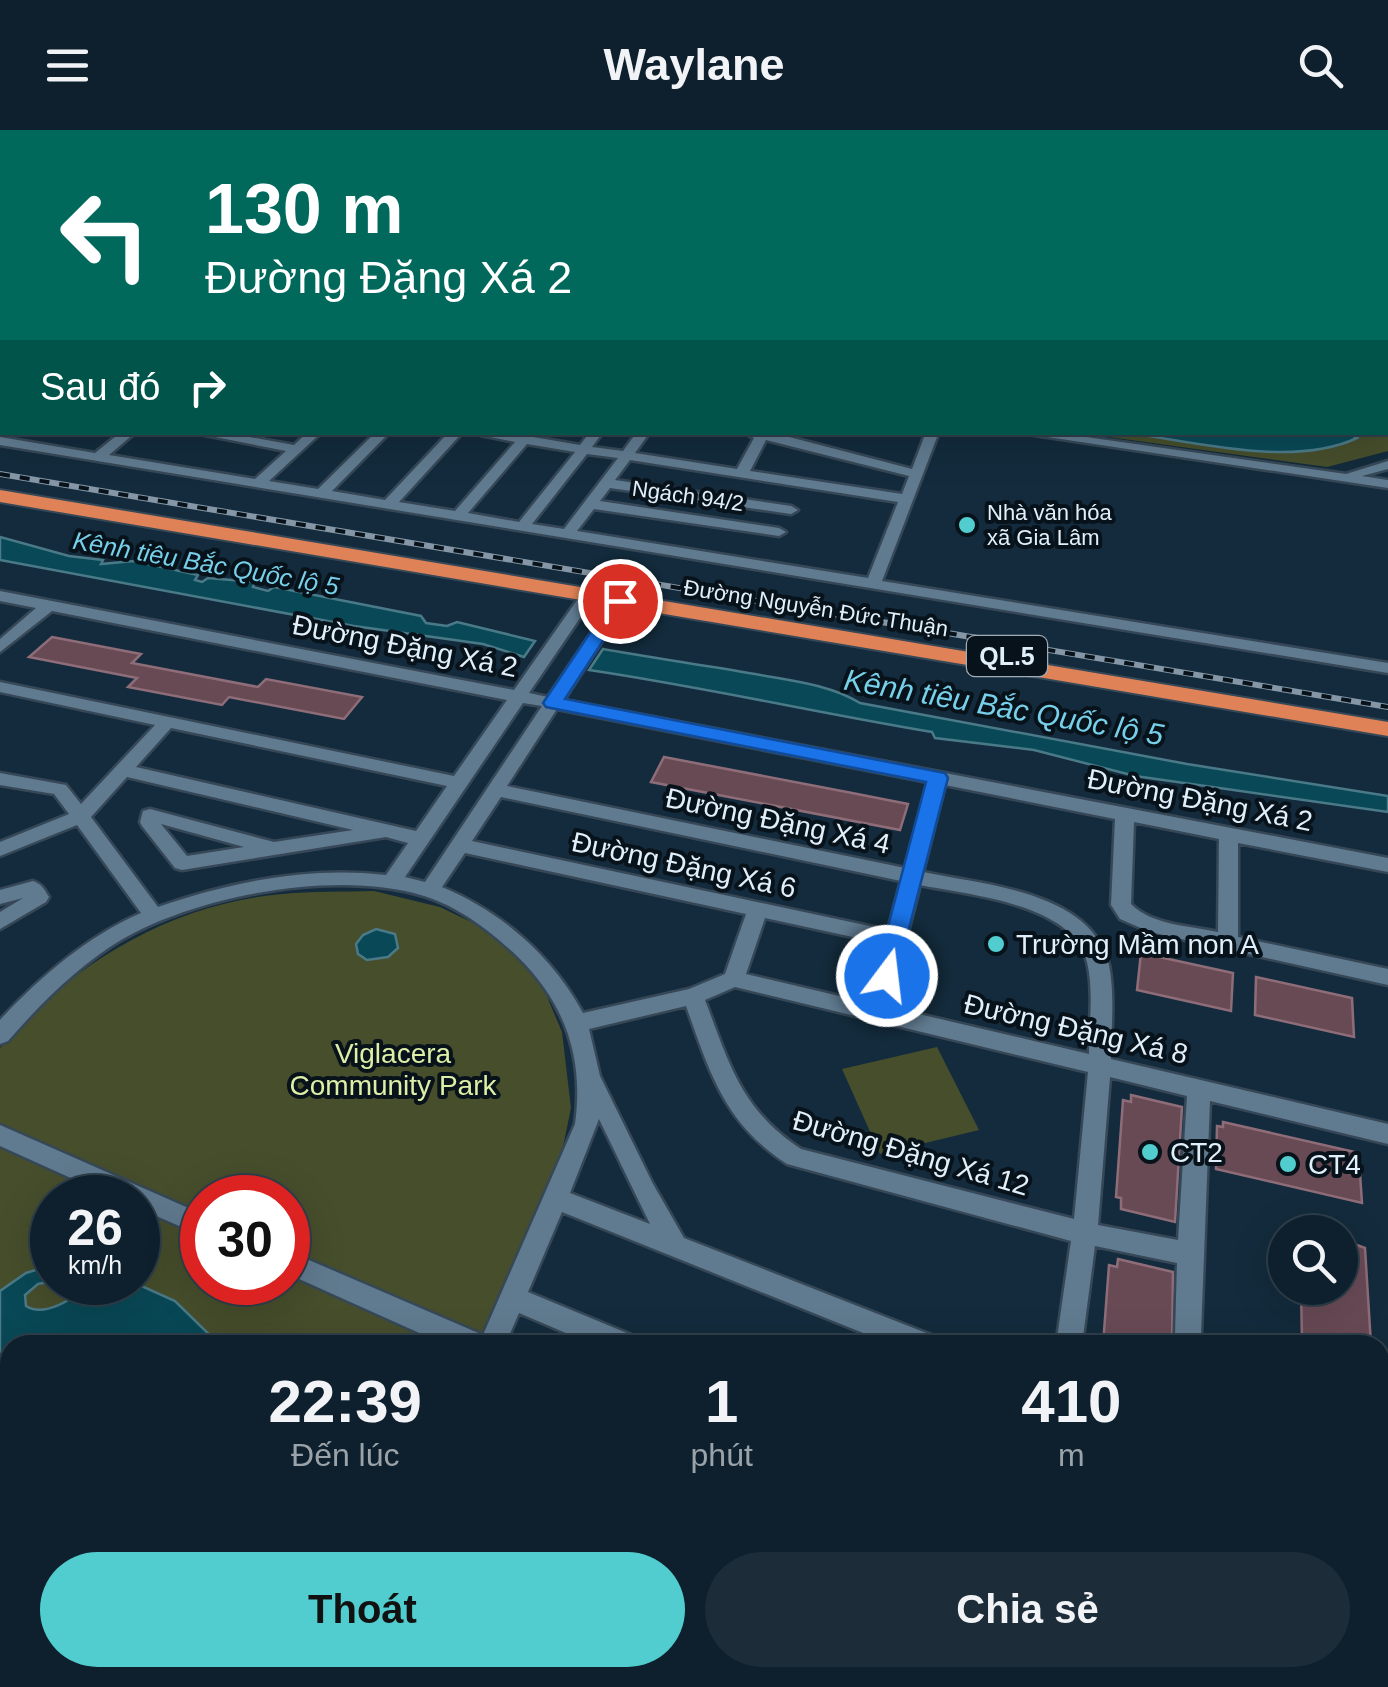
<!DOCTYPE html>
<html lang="vi">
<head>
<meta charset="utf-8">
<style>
  :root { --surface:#0e202d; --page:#1c2d39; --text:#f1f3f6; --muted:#9ba3aa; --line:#2e3e49; --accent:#52cdcf }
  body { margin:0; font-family:Arial,sans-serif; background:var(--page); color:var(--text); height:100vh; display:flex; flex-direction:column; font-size:38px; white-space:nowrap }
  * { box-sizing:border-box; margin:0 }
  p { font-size:32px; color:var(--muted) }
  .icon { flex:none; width:55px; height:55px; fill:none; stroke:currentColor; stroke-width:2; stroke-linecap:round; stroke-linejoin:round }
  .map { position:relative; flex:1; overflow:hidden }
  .drawer { position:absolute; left:0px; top:1205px; width:1390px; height:352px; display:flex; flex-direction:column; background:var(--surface); border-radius:30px 30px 0 0; box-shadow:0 10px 40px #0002,0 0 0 2px var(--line) }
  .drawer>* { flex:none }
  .top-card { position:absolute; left:0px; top:0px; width:1390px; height:305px; box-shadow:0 10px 40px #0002,0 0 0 2px var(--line); background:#00695c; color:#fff; overflow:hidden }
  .tools { position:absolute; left:1268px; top:1085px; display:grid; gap:20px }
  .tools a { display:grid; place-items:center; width:90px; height:90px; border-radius:50%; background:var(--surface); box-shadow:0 10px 40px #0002,0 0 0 2px var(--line); font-size:50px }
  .speed { position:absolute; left:30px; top:1045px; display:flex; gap:20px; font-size:50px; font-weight:700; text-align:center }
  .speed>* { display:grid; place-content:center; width:130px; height:130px; border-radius:50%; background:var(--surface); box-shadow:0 10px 40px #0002,0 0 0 2px var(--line); line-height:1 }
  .speed small { font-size:25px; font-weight:400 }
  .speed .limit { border:15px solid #d22; background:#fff; color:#111 }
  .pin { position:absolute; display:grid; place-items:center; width:85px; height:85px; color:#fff; margin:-42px; border:5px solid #fff; border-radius:50%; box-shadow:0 2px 10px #0007 }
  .me { position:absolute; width:110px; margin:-55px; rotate:15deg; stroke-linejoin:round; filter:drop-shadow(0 0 8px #0008) }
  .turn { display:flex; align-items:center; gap:35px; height:210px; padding:0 40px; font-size:45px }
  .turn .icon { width:130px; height:130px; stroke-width:2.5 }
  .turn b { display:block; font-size:70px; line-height:85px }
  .then { display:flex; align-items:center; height:95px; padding:0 40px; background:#0003; gap:20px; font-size:38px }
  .eta { display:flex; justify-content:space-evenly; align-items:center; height:170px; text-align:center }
  .eta b { font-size:60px; font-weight:700; line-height:70px }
  .primary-button { display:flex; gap:20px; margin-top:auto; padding:20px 40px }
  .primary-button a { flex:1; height:115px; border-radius:60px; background:var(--accent); color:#111; font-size:40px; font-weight:700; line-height:115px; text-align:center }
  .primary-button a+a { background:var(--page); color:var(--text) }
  header { display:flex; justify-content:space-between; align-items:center; height:130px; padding:0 40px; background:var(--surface); font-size:45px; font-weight:700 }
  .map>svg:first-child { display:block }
  .green { fill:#464e2c; fill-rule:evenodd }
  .water { fill:#094856; stroke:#4a7a88; stroke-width:2.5 }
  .building { fill:#684a55; stroke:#8e6d79; stroke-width:2.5 }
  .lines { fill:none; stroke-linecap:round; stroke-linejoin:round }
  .minor-casing { stroke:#364857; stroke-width:5 }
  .major-casing { stroke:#364857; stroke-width:5 }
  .highway-casing { stroke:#364857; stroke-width:4 }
  .minor { fill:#607a8f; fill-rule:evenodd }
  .major { fill:#ac7f6d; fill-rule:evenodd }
  .highway { fill:#df8257; fill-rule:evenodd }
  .rail-casing { stroke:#8597a6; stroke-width:6 }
  .rail { stroke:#08121a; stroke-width:4; stroke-dasharray:10; stroke-linecap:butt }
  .route { fill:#1a73e8; stroke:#114b97; stroke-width:2.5 }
  .poi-dot { fill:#52cdcf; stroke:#08121a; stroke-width:4 }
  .labels { text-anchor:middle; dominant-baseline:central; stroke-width:8; stroke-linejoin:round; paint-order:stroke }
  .far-street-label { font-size:22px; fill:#e1effb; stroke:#08121a }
  .far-poi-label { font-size:22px; fill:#e1effb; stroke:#08121a; text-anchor:start }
  .far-water-label { font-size:25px; font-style:italic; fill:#77d0ea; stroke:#08121a }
  .shield { fill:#08121a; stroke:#a0adb8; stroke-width:2.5 }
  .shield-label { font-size:25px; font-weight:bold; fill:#e1effb }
  .street-label { font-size:28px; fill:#e1effb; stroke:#08121a }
  .poi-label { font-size:28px; fill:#e1effb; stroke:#08121a; text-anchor:start }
  .park-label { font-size:28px; fill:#ddeea7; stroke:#08121a }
  .water-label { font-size:30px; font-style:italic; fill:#77d0ea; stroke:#08121a }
</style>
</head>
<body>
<header><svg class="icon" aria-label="menu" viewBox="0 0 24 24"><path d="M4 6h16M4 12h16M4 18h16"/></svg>Waylane<svg class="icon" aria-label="search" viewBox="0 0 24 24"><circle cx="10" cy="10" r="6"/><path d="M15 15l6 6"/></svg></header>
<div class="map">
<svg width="1388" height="1557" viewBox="0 0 1388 1557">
  <rect width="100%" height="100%" fill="#132b3c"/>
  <g class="green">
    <polygon points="1388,194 1388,321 1327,337 1080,303 1388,302"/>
    <path d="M374,761l66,16 50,24 48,44 24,57 9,76 -15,73 -77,164h-469v333h314l-5,9h-319v-639c71,-84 170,-144 282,-154 30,-3 61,-2 92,-3zM52,1068h86v84h-86zM202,1068h86v84h-86z"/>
    <polygon points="937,917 979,1000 880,1024 842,939"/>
  </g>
  <g class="water">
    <path d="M1346,302l11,6c-64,30 -161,4 -228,-5z"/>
    <polygon points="0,407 69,426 103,430 101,434 134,431 198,445 195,450 202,452 208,448 255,452 253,457 268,461 274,457 421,486 426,493 447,496 457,492 535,511 524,527 483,514 354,496 0,430"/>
    <path d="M603,519c50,9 101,16 152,25 36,7 73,10 105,29l327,61 201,32v16l-253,-36 -101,-26 -99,-12 -3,-6c-114,-19 -228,-45 -343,-62z"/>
    <polygon points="376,799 395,804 398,818 388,827 367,830 358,824 356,814 363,805"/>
    <path d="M52,1135l-3,17 -11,2 -13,11 1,11c17,11 41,-4 56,-15l-1,-7 -20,-1h74l40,18 45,44h-210v37l-10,-15v-76l26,-18z"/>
  </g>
  <g class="building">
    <polygon points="52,507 141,524 132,533 258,557 266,549 362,567 344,589 229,567 222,575 128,557 137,548 29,527"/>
    <polygon points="664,627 847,662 908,674 900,700 651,652"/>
    <polygon points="1141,823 1233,843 1231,881 1137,860"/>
    <polygon points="1256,847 1352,868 1354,907 1255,885"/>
    <polygon points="1131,965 1182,977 1175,1092 1121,1079 1121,1068 1116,1067 1123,970 1131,972"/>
    <polygon points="1223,992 1355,1022 1359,1029 1362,1073 1216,1039 1217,996 1223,997"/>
    <polygon points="1340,1109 1365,1118 1371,1215 1318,1215 1302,1211 1301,1158 1340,1158"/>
    <polygon points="1118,1129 1173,1142 1172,1215 1103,1215 1109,1135 1117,1137"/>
  </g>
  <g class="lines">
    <defs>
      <g id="minor">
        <polygon points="433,0 444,0 446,2 431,2"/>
        <polygon points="574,0 607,0 609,2 578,2"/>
        <polygon points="1000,0 1070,0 998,2"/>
        <polygon points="1276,0 1286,0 1287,2 1278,2"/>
        <polygon points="2,82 2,88 0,89 0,83"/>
        <rect x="0" y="105" width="2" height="6"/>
        <polygon points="2,215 2,223 0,224 0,216"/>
        <polygon points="2,289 2,298 0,299 0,290"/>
        <path d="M121,302h15l-27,23 146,24 31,-28 -96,-19h32l72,13 14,-13h14l-53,49 49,8 58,-57h14l-58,59 53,9 64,-68h14l-64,70 56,9 60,-69 -49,-10 55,4 13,-4 -1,5 47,8 10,-13h13l-11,15 31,4 14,-19h13l-15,21 102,16 17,-31 -12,-6h28l142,37 14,-37h13l-57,149 506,82v10l-1388,-228v-8l95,16zM766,310l143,36 -7,18 -152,-23zM527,314l48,8 -56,70 -51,-9zM587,324l31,4 -54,71 -32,-5zM630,330l268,42 -30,76 -291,-47 17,-22 185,27 7,-4 -7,-4 -179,-27 10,-13 181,26 7,-4 -7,-4 -176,-26z"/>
        <polygon points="1014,302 1051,302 1346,344 1388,331 1388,339 1362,346 1388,350 1388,358"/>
        <path d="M0,461l514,99 68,-97h10l3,3 -66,97 19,4 67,-99 5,-2 8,5 -64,99 824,158v14l-150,-29v94l150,32v16l-238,-53 -30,-13 -9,-14 4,-86 -170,-34 -22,87c61,13 169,19 186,93 6,30 2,64 2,94l277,65v20l-178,-43 -9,233 -4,9h-18l-4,-9 2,-71 -82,-17 -13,99h-26l15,-104 -284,-77c-63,-41 -77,-91 -101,-158l-97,23 11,47 53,108 31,54 250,98 4,9h-45l-331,-133 -34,80 106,44 4,9h-44l-75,-32 -14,32h-59l-158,-71v-23l195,84 92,-211c9,-65 -9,-119 -56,-166 -26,-25 -59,-51 -95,-62 -86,-27 -226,-1 -303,44 -43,26 -80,63 -113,101l-8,3v-24c40,-43 86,-83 141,-107l-64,-88 -77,31v-14l69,-28 -15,-20 -54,-9v-12l66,12 15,19 74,-79 -155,-33v-10l454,94 53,-76 -455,-89 -52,41v-13l36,-31 -36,-7zM523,573l19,3 -117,176 -20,-5zM557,579l371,73 -23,86 -398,-82zM171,598l276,58 -31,45 -280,-64zM127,647l226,53 -79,12 -124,-33 -7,2 -3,11 2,4 33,42 7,2 204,-33 22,6 -22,32c-77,-9 -156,7 -228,32l-67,-90zM501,667l400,84 -13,49 -416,-89zM1134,692l85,17 -1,93c-27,-6 -67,-7 -87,-28zM161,694l83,23 -57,9zM465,723l281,61 -21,60 -36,15 -106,24c-31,-57 -81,-101 -141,-126zM920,755c48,10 153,18 167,77 7,29 2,62 2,92l-200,-47zM765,788l120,26 -16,59 -123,-29zM735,857l353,85 -14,147 -273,-70c-60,-39 -72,-86 -96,-149zM1110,947l77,19 -9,144 -80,-15zM599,989l51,105 -80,-31z"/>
        <path d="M33,751c9,3 11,8 16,16l-3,5 -46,27v-17l23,-14 -23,6v-14z"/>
        <polygon points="0,995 202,1084 202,1106 138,1078 138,1068 115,1068 0,1016"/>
        <polygon points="0,1347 10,1351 10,1379 0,1375"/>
        <polygon points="334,1548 366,1548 362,1557 330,1557"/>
        <polygon points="505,1548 560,1548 564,1557 509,1557"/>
        <polygon points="1003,1548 1035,1548 1034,1557 1002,1557"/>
        <polygon points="1220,1548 1270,1548 1274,1557 1224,1557"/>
      </g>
      <g id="major">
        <polygon points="870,0 906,0 907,2 872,2"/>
        <polygon points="0,66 2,67 2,73 0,74"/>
      </g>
      <polygon id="highway" points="0,360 1388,592 1388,606 0,372"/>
    </defs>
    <use href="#minor" class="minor-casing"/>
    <use href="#major" class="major-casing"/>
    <use href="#highway" class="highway-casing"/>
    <use href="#minor" class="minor"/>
    <use href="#major" class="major"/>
    <use href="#highway" class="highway"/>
    <defs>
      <polyline id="rail" points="0,344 1388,577"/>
    </defs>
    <use href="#rail" class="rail-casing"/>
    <use href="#rail" class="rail"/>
  </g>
  <polygon class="route" points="620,466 629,471 565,569 945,643 948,648 895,852 878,852 875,846 926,652 546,577 543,573 614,467"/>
  <g class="poi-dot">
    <circle cx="967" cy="395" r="10"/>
    <circle cx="996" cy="814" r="10"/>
    <circle cx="1150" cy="1022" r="10"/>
    <circle cx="1288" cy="1034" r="10"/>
  </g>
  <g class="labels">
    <g class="far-street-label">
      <text transform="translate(688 366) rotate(8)">Ngách 94/2</text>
      <text transform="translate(816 478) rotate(9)">Đường Nguyễn Đức Thuận</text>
    </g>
    <g class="far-poi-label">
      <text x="987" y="382">Nhà văn hóa<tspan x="987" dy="25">xã Gia Lâm</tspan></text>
    </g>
    <g class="far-water-label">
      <text transform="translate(206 433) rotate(10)">Kênh tiêu Bắc Quốc lộ 5</text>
    </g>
    <rect class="shield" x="967" y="506" width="80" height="40" rx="8"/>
    <g class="shield-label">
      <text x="1007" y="526">QL.5</text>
    </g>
    <g class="street-label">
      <text transform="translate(405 516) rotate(11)">Đường Đặng Xá 2</text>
      <text transform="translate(1200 670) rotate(11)">Đường Đặng Xá 2</text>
      <text transform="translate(778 691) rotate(12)">Đường Đặng Xá 4</text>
      <text transform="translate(684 735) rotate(12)">Đường Đặng Xá 6</text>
      <text transform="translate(1076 899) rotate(13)">Đường Đặng Xá 8</text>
      <text transform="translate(911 1023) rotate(16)">Đường Đặng Xá 12</text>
    </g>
    <g class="poi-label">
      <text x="1016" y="814">Trường Mầm non A</text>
      <text x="1170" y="1022">CT2</text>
      <text x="1308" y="1034">CT4</text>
    </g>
    <g class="park-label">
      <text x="393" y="923">Viglacera<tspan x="393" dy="32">Community Park</tspan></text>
    </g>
    <g class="water-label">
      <text transform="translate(1004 577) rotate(10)">Kênh tiêu Bắc Quốc lộ 5</text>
    </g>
  </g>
</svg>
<div class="tools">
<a><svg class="icon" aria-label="search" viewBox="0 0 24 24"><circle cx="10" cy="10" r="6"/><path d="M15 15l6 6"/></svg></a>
</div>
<div class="speed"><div>26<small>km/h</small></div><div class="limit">30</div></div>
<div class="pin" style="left:620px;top:471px;background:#d93025"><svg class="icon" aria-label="arrive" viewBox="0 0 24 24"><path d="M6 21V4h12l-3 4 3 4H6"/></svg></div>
<svg class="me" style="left:887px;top:846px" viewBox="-20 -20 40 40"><circle r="17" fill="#1a73e8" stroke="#fff" stroke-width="3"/><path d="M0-11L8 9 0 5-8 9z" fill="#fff"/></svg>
<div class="top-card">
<div class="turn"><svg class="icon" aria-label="left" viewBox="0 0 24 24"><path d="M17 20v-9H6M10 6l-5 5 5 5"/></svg><div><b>130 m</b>Đường Đặng Xá 2</div></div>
<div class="then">Sau đó<svg class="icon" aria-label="right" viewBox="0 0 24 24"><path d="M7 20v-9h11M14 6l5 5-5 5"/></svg></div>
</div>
<section class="drawer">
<div class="eta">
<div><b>22:39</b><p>Đến lúc</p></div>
<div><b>1</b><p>phút</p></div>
<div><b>410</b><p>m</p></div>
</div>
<div class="primary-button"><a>Thoát</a><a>Chia sẻ</a></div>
</section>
</div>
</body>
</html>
